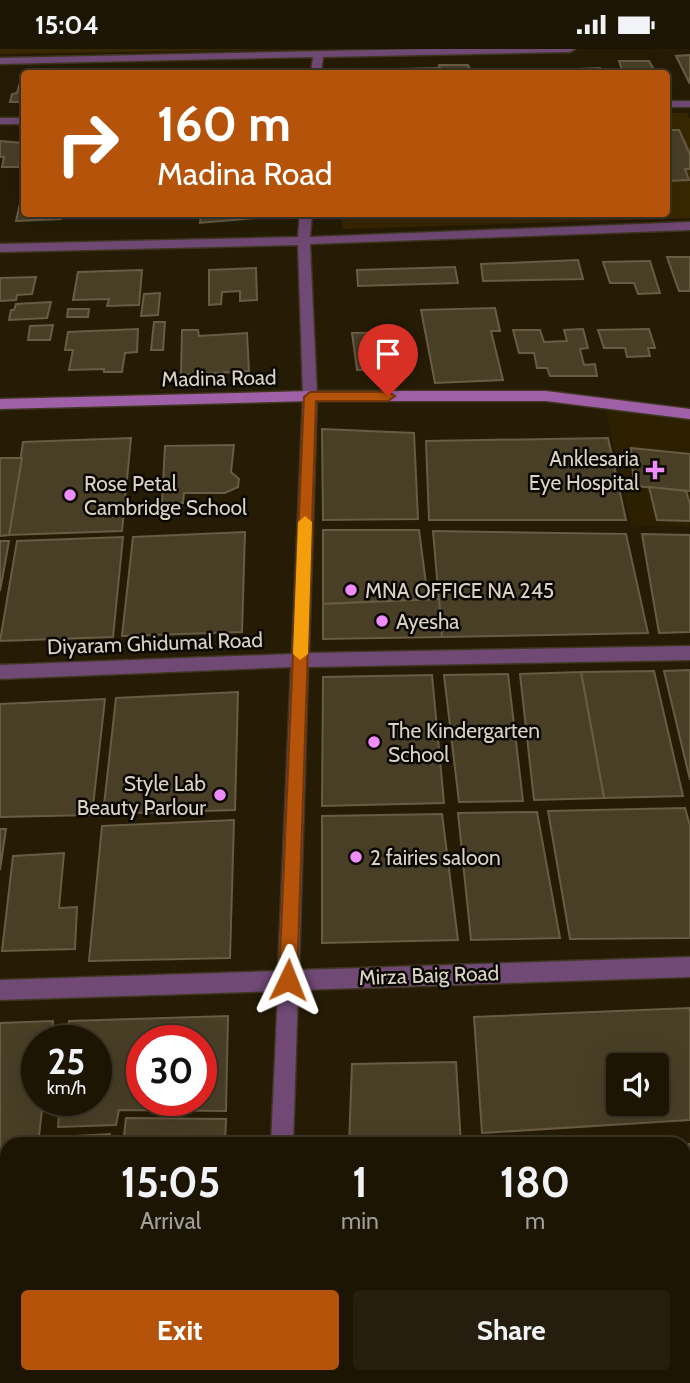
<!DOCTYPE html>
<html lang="en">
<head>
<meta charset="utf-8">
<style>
  :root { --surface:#1c1504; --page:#251e0e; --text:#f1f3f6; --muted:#a09f9a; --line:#3a3426; --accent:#b45309 }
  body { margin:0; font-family:Cabin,sans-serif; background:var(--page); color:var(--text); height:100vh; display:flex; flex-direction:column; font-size:26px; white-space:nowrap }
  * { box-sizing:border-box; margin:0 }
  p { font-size:23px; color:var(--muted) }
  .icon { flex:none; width:38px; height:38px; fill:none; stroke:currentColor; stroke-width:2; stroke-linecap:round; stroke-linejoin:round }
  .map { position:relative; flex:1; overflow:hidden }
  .panel { position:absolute; left:0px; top:1088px; width:691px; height:247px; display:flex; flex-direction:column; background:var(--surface); border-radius:21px 21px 0 0; box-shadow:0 7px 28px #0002,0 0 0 2px var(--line) }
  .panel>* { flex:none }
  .top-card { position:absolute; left:21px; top:21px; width:649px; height:147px; border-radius:7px; box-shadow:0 7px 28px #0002,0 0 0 2px var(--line); background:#b45309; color:#fff; overflow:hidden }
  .fabs { position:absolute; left:606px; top:1004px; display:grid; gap:14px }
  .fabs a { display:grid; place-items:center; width:63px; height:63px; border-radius:7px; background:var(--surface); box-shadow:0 7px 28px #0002,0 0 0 2px var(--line); font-size:35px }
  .speed { position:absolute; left:21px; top:976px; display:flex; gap:14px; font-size:35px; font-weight:700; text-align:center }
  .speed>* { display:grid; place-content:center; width:91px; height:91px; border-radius:50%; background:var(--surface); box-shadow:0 7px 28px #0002,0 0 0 2px var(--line); line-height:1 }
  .speed small { font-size:18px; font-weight:400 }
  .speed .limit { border:10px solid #d22; background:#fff; color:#111 }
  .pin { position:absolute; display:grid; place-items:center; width:60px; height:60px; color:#fff; margin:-72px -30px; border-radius:50% 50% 50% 0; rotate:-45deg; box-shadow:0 0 7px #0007 }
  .pin .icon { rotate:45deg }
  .me { position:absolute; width:77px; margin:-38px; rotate:2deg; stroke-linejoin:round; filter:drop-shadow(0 0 5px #0008) }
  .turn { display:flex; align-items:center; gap:24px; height:147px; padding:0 21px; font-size:32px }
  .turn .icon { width:91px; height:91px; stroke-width:2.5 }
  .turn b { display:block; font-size:49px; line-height:60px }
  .eta { display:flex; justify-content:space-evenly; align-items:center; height:119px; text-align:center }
  .eta b { font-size:42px; font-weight:800; line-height:49px }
  .primary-button { display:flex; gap:14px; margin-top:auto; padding:14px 21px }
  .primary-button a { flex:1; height:80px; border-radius:7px; background:var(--accent); color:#fff; font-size:28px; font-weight:800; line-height:80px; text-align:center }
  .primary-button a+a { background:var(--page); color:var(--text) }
  .status { display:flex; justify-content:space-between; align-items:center; height:49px; padding:0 35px; background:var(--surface); direction:ltr }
  .status svg { height:19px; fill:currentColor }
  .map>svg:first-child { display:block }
  .built { fill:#2d2001 }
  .green { fill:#382800 }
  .building { fill:#493f27; stroke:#685c44; stroke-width:2; fill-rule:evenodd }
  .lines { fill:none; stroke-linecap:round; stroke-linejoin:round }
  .street-casing { stroke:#3f3620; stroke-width:3 }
  .secondary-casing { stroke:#3f3620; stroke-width:3 }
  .street { fill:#704975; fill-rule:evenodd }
  .secondary { fill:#9f60a7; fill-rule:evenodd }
  .route { fill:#b45309; stroke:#753606; stroke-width:2 }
  .slow { fill:#f59e0b }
  .poi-dot { fill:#ed8cfa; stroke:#0b0702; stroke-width:2.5 }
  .labels { text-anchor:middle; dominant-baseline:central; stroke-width:5; stroke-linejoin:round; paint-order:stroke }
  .street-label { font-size:21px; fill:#dad3c5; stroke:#0b0702 }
  .poi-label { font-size:21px; fill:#dad3c5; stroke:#0b0702; text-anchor:start }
</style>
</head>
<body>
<div class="status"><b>15:04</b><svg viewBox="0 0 49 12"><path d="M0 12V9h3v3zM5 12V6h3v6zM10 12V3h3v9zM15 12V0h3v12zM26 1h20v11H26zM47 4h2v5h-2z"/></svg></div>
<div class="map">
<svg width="690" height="1334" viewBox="0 0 690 1334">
  <rect width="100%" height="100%" fill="#261c05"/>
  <polygon class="built" points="605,355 690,365 690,478 631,476"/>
  <g class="green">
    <polygon points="0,0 311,0 0,5"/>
    <polygon points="667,64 687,64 690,70 690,169 342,180 341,165 667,164"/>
  </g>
  <g class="building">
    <polygon points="690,6 690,35 676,7"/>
    <polygon points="619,12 649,12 656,24 623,24"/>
    <polygon points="439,16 468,16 471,22 480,24 441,24"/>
    <polygon points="440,19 441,24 357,24 357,21"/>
    <polygon points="600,19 602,24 555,24 554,21"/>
    <polygon points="90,22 141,22 143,23 90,24"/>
    <polygon points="21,30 24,30 24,53 10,53 12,45 17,44"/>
    <polygon points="667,81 679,81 690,105 690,120 685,120 689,131 667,132"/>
    <polygon points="0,92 23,94 19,118 2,118 4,108 0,108"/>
    <polygon points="22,146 24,146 24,164 63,164 61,170 16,172"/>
    <polygon points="102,164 146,164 146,167 101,169"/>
    <polygon points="201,164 256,164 256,169 200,174"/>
    <polygon points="667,208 690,208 690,242 679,242"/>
    <polygon points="578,211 583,230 483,232 481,215"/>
    <polygon points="650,212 660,244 638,245 634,234 610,234 603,213"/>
    <polygon points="455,218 458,234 358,237 357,221"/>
    <polygon points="256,219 257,251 240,252 240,242 222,243 221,255 209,256 209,221"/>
    <polygon points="142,221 139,256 107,257 109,250 73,251 78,223"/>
    <polygon points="36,228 32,245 17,246 16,251 0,252 0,229"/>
    <polygon points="160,244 158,266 141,267 144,245"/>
    <polygon points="51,253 47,269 9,271 11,261 14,261 16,255"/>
    <polygon points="495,259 500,282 491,282 503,331 435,334 421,261"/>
    <polygon points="68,260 89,260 88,268 67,268"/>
    <polygon points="154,273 165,273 163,301 151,301"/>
    <polygon points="53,276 50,291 28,291 30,277"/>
    <polygon points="138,280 137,303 125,304 122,323 104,323 104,320 69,321 73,301 65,301 68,283"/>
    <polygon points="583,280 588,299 580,300 584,316 595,315 597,327 550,327 547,319 537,319 534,304 519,304 513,281 540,281 544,293 567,292 564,281"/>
    <polygon points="649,280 655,299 648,299 650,307 627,308 625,299 604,299 598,281"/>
    <polygon points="182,281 198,281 199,287 247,284 249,322 181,326"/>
    <polygon points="407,283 410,298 404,298 406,319 357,321 352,284"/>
    <polygon points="322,380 414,384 418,470 323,471"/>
    <polygon points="131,389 122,482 9,486 23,393"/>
    <polygon points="608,389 626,471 429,471 426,392"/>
    <polygon points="234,396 231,423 239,430 238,438 225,444 184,444 183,454 162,454 165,397"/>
    <polygon points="631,399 690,405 690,442 634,437"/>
    <polygon points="0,409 22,409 9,486 0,487"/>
    <polygon points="649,438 686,442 690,455 690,472 657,471"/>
    <polygon points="323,481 419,481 428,550 323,555"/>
    <polygon points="433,482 626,485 648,584 442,588"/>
    <polygon points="245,483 242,583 122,587 133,488"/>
    <polygon points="642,485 690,486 690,583 659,584"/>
    <polygon points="123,488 113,588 0,592 17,492"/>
    <polygon points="0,492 9,492 0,542"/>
    <polygon points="439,550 442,588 323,590 323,555"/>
    <polygon points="690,621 690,731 664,622"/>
    <polygon points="654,622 683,747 604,749 581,623"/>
    <polygon points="581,623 604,749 534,751 520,625"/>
    <polygon points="508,625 523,752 459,753 444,626"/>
    <polygon points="432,626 444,754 322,757 323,628"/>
    <polygon points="238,643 235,761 103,765 116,649"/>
    <polygon points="105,650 92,766 0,768 0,655"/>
    <polygon points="685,759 690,777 690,889 570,890 548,762"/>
    <polygon points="537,763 560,889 471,891 458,764"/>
    <polygon points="442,765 458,891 322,894 322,767"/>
    <polygon points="234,771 230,909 89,912 102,777"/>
    <polygon points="0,780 6,780 0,821"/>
    <polygon points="64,804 59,859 77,858 75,900 2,902 13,807"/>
    <path d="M690,959v112l-208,13 -8,-116zM618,1017h38v38h-38z"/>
    <path d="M228,967l-2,95 -107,-1 -3,15 -58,2 2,-26h36v-60h-29l2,-20zM142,992h59v60h-59z"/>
    <polygon points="53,972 51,992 37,992 37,1052 43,1052 38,1096 7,1096 7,1241 0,1241 0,974"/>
    <polygon points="456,1013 461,1096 349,1096 352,1015"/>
    <polygon points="126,1069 226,1070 225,1096 123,1096"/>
    <polygon points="110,1085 109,1096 57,1096 58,1088"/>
    <polygon points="690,1095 690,1198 684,1198 684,1096 680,1096"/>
    <polygon points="684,1255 690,1255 690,1334 510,1334 509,1328 684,1328"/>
    <polygon points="7,1279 2,1334 0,1334 0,1280"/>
    <polygon points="35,1328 216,1328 216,1334 34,1334"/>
    <rect x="321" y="1328" width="178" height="6"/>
  </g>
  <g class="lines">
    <defs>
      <g id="street">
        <polygon points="425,0 575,0 570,3 323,8 321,24 311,24 313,8 0,15 0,9"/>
        <rect x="667" y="52" width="23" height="6"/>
        <rect x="0" y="69" width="24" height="6"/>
        <polygon points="300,164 312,164 310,188 690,173 690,181 310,195 317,347 309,604 690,597 690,611 308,618 299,921 690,908 690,928 298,941 293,1096 271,1096 278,942 0,951 0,931 278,922 291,618 0,630 0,616 292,605 303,347 298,196 0,203 0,195 298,188"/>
        <rect x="260" y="1328" width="24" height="6"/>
      </g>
      <polygon id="secondary" points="310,342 546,342 690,360 690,370 546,352 310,352 0,360 0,350"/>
    </defs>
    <use href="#street" class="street-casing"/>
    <use href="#secondary" class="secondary-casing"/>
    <use href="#street" class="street"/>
    <use href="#secondary" class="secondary"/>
  </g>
  <polygon class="route" points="310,343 388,343 395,347 388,352 316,352 297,931 295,937 288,940 281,937 279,931 304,348"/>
  <polygon class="slow" points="305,467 312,473 308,605 300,611 293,605 298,473"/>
  <g class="poi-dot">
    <path d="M651.5 410.5h7v7h7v7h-7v7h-7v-7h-7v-7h7z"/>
    <circle cx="70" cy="446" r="7"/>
    <circle cx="351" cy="541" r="7"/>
    <circle cx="382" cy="572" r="7"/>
    <circle cx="374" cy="693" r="7"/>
    <circle cx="220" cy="746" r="7"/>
    <circle cx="356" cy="808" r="7"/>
  </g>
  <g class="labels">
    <g class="street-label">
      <text transform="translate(219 329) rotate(-1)">Madina Road</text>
      <text transform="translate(155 594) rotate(-2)">Diyaram Ghidumal Road</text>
      <text transform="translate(429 926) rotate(-2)">Mirza Baig Road</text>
    </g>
    <g class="poi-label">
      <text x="639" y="409" text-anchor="end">Anklesaria<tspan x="639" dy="24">Eye Hospital</tspan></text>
      <text x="84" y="434">Rose Petal<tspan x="84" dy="24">Cambridge School</tspan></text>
      <text x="365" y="541">MNA OFFICE NA 245</text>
      <text x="396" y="572">Ayesha</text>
      <text x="388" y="681">The Kindergarten<tspan x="388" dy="24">School</tspan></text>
      <text x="206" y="734" text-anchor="end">Style Lab<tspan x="206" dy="24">Beauty Parlour</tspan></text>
      <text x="370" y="808">2 fairies saloon</text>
    </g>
  </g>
</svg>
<div class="fabs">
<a><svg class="icon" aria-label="sound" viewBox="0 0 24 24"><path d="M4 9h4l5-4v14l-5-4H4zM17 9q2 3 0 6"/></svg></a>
</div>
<div class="speed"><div>25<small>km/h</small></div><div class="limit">30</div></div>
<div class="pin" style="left:388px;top:347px;background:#d93025"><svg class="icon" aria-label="arrive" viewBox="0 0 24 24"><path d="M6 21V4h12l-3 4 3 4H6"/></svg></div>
<svg class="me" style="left:288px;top:931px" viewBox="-20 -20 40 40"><path d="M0-17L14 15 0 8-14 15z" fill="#b45309" stroke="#fff" stroke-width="4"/></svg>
<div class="top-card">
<div class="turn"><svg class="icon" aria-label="right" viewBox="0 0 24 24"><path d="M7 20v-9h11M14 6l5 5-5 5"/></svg><div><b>160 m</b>Madina Road</div></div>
</div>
<section class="panel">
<div class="eta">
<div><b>15:05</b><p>Arrival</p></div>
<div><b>1</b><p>min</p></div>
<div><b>180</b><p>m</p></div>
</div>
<div class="primary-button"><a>Exit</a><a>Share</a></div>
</section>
</div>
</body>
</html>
